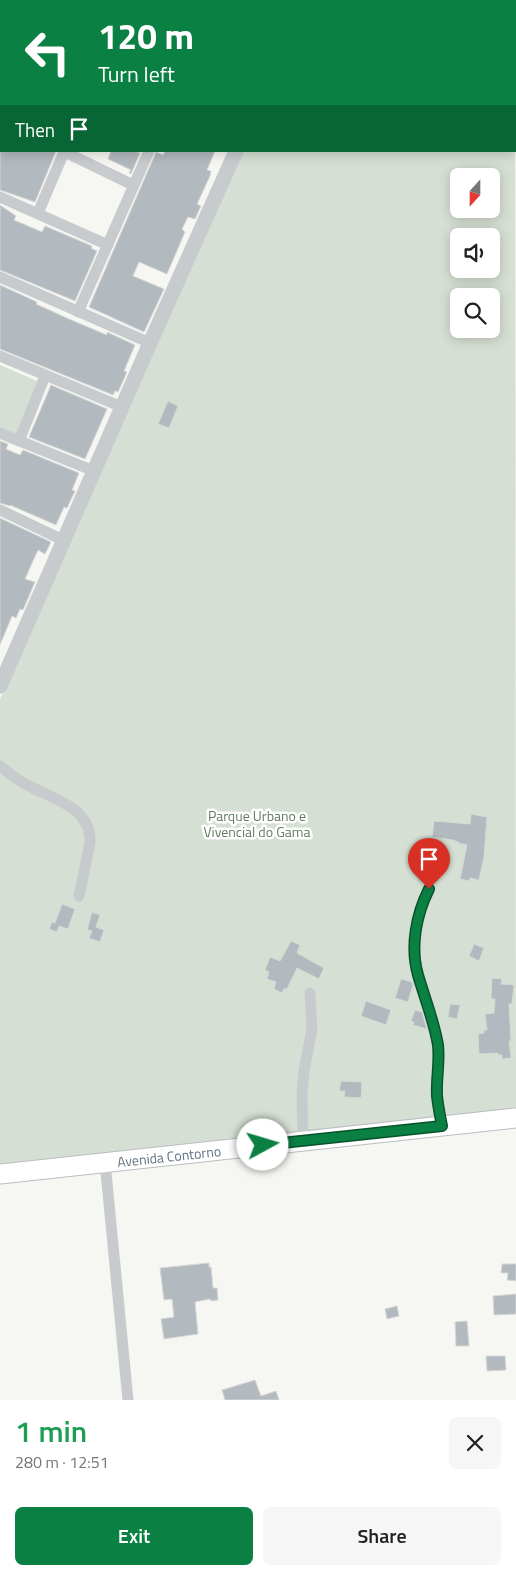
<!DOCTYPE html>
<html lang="en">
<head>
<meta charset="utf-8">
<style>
  :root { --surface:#fff; --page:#f6f6f6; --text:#202124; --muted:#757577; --accent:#0b8043 }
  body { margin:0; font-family:"Titillium Web",sans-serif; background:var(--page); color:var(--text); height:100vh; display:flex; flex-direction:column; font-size:19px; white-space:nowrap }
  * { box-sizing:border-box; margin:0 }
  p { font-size:16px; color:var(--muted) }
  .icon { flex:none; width:28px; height:28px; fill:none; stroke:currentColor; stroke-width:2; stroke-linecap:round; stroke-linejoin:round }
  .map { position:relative; height:1400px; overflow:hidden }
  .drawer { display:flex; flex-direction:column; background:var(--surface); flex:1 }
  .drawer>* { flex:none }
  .banner { position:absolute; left:0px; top:0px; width:516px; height:152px; box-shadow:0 2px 12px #0003; background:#0b8043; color:#fff; overflow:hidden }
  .needle { width:32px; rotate:201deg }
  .fabs { position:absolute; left:450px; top:168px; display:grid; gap:10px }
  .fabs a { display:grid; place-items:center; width:50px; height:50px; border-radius:8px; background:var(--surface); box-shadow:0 2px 12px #0003; font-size:25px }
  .pin { position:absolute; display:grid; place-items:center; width:42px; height:42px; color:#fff; margin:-51px -21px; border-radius:50% 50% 50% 0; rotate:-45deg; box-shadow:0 0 5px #0007 }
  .pin .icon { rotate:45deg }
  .me { position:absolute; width:55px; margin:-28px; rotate:84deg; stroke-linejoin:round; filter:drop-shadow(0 0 4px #0008) }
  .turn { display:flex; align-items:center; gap:18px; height:105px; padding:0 15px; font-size:22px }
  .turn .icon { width:65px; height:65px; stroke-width:2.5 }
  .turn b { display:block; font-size:35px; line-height:42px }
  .then { display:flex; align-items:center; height:48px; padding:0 15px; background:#0003; gap:10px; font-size:19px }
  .round { display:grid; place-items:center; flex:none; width:52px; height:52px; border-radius:8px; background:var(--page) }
  .summary { display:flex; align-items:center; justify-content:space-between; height:85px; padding:0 15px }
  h1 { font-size:30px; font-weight:600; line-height:38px; color:#1e9e55 }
  .action { display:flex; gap:10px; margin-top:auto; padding:10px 15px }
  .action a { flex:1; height:58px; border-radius:8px; background:var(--accent); color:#fff; font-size:20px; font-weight:600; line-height:58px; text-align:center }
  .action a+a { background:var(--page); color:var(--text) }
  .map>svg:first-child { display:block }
  .built { fill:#e7e8e6 }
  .green { fill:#d6dfd3; fill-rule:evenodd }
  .building { fill:#b2b9bf; stroke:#d7d8d5 }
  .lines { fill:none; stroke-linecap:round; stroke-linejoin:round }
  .primary-casing { stroke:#babdc1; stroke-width:21 }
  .minor { stroke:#c8cbce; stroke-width:11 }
  .tertiary { stroke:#c8cbce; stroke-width:15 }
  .primary { stroke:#fff; stroke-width:19 }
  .route-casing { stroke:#07532c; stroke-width:12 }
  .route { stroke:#0b8043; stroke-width:9 }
  .labels { text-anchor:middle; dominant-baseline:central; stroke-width:5; stroke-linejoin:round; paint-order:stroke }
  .park-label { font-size:14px; fill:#647d62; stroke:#fff }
  .street-label { font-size:14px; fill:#627387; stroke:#fff }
</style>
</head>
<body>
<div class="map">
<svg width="516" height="1400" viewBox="0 0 516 1400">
  <rect width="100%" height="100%" fill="#f6f6f2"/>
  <polygon class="built" points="22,0 306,0 307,1 21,1"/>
  <g class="green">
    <path d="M515,29l1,1082 -516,57v-469l241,-548h274zM459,176h32v33h-32zM459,236h32v33h-32zM459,296h32v33h-32z"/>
    <polygon points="0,365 37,381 15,437 0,430"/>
  </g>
  <g class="building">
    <polygon points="0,151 56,151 35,202 0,190"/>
    <polygon points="111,151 135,151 140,153 131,174 129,173 131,170 108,159"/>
    <polygon points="165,151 215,151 207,170 211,171 210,176 197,204 201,206 195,219 188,217 182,229 185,232 167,274 139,262 133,276 164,289 144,332 89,307 156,152 163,155"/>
    <polygon points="0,205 16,216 14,220 42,232 45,226 92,246 91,248 97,251 75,301 0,270"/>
    <polygon points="0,285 37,302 36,304 69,319 107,335 107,332 135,345 124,371 127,372 118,392 115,391 113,395 0,349"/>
    <polygon points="51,385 107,409 85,459 29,437"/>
    <polygon points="168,401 178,406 169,428 158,424"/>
    <polygon points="0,441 8,444 6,449 20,455 23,450 79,473 72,490 75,491 67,508 64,507 56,525 10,505 10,506 0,503"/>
    <polygon points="0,518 51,542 45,554 38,550 33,561 25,579 35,582 23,610 20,609 16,618 12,616 0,645"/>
    <polygon points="471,814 487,817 484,857 479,880 470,878 469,881 460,879 467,845 458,843 458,842 453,840 432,837 434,821 470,824"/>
    <polygon points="62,904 75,909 68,929 59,926 57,932 49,929 52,922 55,923"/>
    <polygon points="92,912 100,915 96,927 104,930 100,942 89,938 92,931 87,930"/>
    <polygon points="291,941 300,945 297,953 324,968 319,979 297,968 287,989 284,989 282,993 274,989 276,982 267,979 269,972 265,970 270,957 280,961"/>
    <polygon points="474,944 484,948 479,961 469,956"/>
    <polygon points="492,978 502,979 501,984 514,985 512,1004 509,1004 511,1041 509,1041 511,1058 502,1059 502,1055 498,1055 498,1053 479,1054 478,1034 484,1033 484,1030 487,1030 485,1014 494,1013 495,999 491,999"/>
    <polygon points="401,979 412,982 413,985 408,1002 395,998"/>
    <polygon points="366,1001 391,1010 386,1025 361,1016"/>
    <polygon points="450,1004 460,1005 457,1019 448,1017"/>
    <polygon points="415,1010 422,1012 427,1029 413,1025 414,1022 411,1021"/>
    <polygon points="341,1081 362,1082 361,1098 344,1097 345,1091 339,1091"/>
    <polygon points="209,1263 209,1267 211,1267 213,1288 217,1288 218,1300 211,1301 210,1299 195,1302 198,1334 164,1339 161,1319 174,1317 172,1299 164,1300 160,1268"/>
    <polygon points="502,1264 516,1264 516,1281 507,1280 508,1273 501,1273"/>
    <polygon points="516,1294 516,1314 494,1315 493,1296"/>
    <polygon points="397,1306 399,1316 387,1319 385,1309"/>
    <polygon points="467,1321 469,1346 456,1346 455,1322"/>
    <polygon points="486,1356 505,1356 506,1370 487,1371"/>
    <polygon points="255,1380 261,1396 276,1391 279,1400 225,1400 222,1390"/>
  </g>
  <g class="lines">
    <defs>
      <g id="primary">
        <path id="s1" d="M0,1174l516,-56"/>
      </g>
    </defs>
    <use href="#primary" class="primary-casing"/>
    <g class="minor">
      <polyline points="344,0 344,1"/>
      <polyline points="0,18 1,19"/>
      <polyline points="0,45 1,45"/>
      <polyline points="0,69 1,66"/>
      <polyline points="0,123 1,124"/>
      <polyline points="63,151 133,185"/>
      <polyline points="0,197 108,245"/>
      <polyline points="38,213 64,152"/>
      <polyline points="0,277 150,343"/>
      <polyline points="78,312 149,151"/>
      <polyline points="0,356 122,407"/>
      <polyline points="0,433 94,471"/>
      <polyline points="19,441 45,376"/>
      <polyline points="0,510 63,540"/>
      <path d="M0,766c9,7 18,15 29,20 25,13 63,22 61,57l-11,53"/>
      <path d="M429,889c-13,26 -18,58 -11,86 6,24 16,46 20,70 2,17 -2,34 -1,50 1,11 3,21 5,31"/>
      <polyline points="303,1141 302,1094 304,1071 312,1029 310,993"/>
      <polyline points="105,1162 128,1400"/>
    </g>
    <g class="tertiary">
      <polyline points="515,19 516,19"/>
      <polyline points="0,686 150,343 236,151"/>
    </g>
    <use href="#primary" class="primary"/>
  </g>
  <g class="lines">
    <defs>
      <path id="route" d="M263,1145l179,-19c-2,-10 -4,-20 -5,-30 -1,-17 3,-34 1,-51 -4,-24 -13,-46 -20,-70 -8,-28 -2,-60 11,-86"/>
    </defs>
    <use href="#route" class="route-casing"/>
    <use href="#route" class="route"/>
  </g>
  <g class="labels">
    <g class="park-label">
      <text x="257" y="815">Parque Urbano e<tspan x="257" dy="16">Vivencial do Gama</tspan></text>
    </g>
    <g class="street-label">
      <text stroke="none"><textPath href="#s1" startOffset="170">Avenida Contorno</textPath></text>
    </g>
  </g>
</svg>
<div class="fabs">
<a><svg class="needle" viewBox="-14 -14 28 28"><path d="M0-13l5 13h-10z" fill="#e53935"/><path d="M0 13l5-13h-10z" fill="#757577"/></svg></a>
<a><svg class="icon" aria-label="sound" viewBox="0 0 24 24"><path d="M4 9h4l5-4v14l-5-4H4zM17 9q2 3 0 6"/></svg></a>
<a><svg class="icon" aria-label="search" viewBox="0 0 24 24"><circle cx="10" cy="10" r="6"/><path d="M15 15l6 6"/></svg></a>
</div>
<div class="pin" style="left:429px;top:889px;background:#d93025"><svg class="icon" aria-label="arrive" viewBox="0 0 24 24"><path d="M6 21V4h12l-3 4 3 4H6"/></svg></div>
<svg class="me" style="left:263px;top:1145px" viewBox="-20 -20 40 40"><circle r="19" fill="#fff"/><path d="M0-13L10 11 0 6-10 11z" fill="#0b8043"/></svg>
<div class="banner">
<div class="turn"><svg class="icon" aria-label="left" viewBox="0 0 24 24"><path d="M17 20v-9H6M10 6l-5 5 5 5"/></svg><div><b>120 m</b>Turn left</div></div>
<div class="then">Then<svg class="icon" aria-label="arrive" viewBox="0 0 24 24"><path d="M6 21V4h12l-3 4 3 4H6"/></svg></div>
</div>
</div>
<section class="drawer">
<div class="summary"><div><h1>1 min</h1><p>280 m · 12:51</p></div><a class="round"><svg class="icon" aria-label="close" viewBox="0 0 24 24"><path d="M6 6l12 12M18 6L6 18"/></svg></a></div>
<div class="action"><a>Exit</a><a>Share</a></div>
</section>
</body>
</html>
